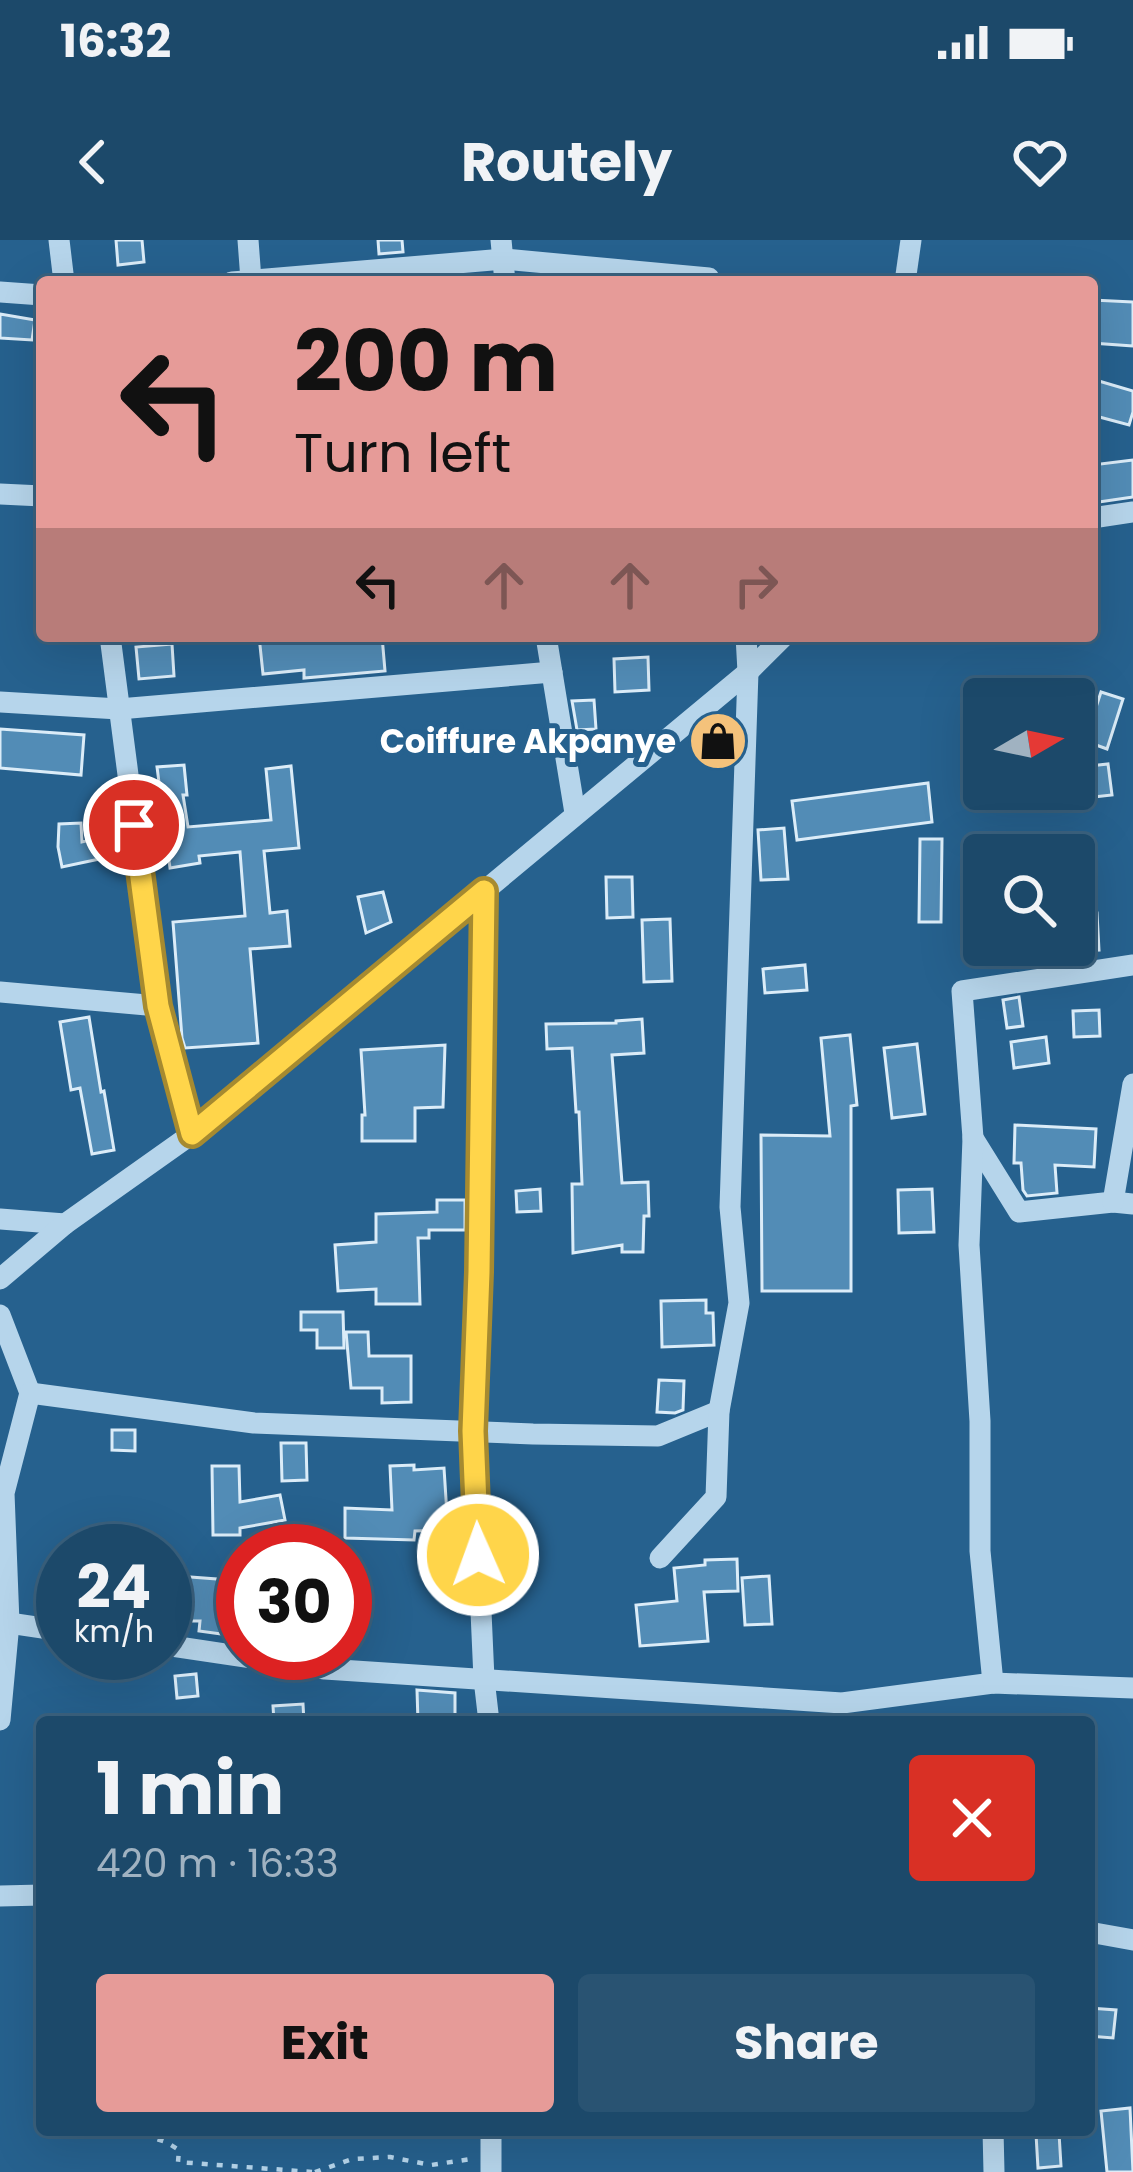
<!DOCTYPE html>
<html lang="en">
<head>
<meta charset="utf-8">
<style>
  :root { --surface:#1c496a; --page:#295372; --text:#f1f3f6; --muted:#a0b2c1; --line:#3a617e; --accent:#e69b98 }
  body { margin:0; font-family:Poppins,sans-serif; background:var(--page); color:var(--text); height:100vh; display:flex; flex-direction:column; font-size:45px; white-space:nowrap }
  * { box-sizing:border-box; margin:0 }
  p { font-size:39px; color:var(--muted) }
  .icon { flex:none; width:66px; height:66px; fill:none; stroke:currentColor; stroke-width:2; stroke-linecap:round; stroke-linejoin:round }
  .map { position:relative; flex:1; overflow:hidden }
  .sheet { position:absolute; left:36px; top:1476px; width:1059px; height:420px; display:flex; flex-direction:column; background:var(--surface); border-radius:12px; box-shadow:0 12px 48px #0002,0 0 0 3px var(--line) }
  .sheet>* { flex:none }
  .guide { position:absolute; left:36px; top:36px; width:1062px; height:366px; border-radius:12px; box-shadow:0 12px 48px #0002,0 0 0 3px var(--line); background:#e69b98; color:#111; overflow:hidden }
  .needle { width:78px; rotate:81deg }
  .tools { position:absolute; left:963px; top:438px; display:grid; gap:24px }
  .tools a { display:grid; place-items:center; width:132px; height:132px; border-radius:12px; background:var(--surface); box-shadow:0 12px 48px #0002,0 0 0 3px var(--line); font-size:60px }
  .speed { position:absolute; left:36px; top:1284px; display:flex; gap:24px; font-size:60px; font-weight:700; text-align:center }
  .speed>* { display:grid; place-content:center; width:156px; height:156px; border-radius:50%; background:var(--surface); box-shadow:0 12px 48px #0002,0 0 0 3px var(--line); line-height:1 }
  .speed small { font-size:30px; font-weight:400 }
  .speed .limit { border:18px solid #d22; background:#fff; color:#111 }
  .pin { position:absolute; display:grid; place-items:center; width:102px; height:102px; color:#fff; margin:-51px; border:6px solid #fff; border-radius:50%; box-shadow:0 3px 12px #0007 }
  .me { position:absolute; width:132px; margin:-66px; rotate:358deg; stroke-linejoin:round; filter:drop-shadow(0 0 9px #0008) }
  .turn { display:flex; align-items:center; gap:42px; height:252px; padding:0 60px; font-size:54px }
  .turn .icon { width:156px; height:156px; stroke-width:2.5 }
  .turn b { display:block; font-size:84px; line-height:102px }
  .lanes { display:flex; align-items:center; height:114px; padding:0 60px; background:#0003; justify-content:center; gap:60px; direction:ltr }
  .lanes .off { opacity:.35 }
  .round { display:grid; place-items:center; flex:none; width:126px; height:126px; border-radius:12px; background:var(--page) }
  .overview { display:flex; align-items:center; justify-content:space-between; height:204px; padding:0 60px }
  h1 { font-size:72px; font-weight:700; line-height:90px }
  .action { display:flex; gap:24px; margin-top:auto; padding:24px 60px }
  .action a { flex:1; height:138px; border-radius:12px; background:var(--accent); color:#111; font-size:48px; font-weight:700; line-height:138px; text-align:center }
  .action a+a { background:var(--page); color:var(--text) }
  .status { display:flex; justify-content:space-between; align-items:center; height:84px; padding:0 60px; background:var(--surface); direction:ltr }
  .status svg { height:33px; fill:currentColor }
  header { display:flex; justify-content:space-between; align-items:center; height:156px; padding:0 60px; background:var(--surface); font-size:54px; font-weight:700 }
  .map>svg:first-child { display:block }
  .building { fill:#528cb6; stroke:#dbecf8; stroke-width:3 }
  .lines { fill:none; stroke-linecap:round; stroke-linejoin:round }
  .path { stroke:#b6d5eb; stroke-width:4.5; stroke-dasharray:6 9; stroke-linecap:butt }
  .minor { stroke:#b6d5eb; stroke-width:21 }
  .route-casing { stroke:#a68a30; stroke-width:30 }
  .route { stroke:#ffd54a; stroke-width:21 }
  .labels { text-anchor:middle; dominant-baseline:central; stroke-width:10; stroke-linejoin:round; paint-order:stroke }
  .poi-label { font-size:33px; font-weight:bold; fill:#fff; stroke:#26618e; text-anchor:end }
</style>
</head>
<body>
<div class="status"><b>16:32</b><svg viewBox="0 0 49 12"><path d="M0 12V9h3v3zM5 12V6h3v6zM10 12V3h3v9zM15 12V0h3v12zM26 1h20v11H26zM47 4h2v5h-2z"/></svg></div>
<header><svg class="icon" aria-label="back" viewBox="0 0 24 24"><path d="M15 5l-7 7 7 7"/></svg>Routely<svg class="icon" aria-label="heart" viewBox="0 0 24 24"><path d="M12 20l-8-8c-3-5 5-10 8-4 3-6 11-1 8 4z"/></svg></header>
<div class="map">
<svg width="1133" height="1932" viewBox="0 0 1133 1932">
  <rect width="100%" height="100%" fill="#26618e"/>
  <g class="building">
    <polygon points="116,0 142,0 144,22 118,25"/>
    <polygon points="378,0 402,0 403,12 379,14"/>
    <polygon points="1092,60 1133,62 1133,106 1092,103"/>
    <polygon points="0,74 35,80 32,100 0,98"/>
    <polygon points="1092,139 1133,151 1133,172 1129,185 1092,175"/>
    <polygon points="1133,220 1133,257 1092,263 1092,225"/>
    <polygon points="259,396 292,396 292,399 382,396 385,431 304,438 304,430 263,434"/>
    <polygon points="172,404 174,436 139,439 136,407"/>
    <polygon points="648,417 649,450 615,452 614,419"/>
    <polygon points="1101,452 1123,459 1107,509 1085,501"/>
    <polygon points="594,460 596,489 577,490 572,461"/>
    <polygon points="0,489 84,495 81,535 0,528"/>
    <polygon points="1108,524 1112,555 1084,558 1080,527"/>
    <polygon points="184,525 187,555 183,555 188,587 271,580 266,529 291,526 299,608 264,611 270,673 287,671 290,706 250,709 258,803 185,808 182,798 173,682 245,676 240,612 199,616 200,623 170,628 157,527"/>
    <polygon points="928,543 932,582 797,600 792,561"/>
    <polygon points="81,583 82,602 100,598 104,618 62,627 58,607 59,584"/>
    <polygon points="784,588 788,639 761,640 758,590"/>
    <polygon points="920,599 942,599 941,682 919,682"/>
    <polygon points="606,637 632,637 633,677 607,678"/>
    <polygon points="383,652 391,682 366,693 358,657"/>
    <polygon points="1097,673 1099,710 1074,711 1074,674"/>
    <polygon points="670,679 672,741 644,742 642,680"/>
    <polygon points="805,725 807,750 765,753 763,729"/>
    <polygon points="1019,757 1023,786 1007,788 1003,760"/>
    <polygon points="1099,770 1100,796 1074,797 1073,771"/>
    <polygon points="89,777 101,852 104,851 114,910 92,914 80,848 71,850 60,782"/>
    <polygon points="642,779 644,813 612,815 622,943 648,942 649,976 644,976 643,1012 622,1012 622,1005 573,1013 572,944 582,944 579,872 576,872 572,808 547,809 546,784 616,783 616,781"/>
    <polygon points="850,795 857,865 851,866 851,1051 762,1051 761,895 830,896 821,798"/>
    <polygon points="1046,797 1049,823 1014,828 1011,802"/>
    <polygon points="917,804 925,874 892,878 884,808"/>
    <polygon points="445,805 443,867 415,868 415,901 362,901 362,875 365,875 361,810"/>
    <polygon points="1015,885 1096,889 1094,927 1055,925 1057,953 1027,956 1023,950 1021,923 1014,923"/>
    <polygon points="540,949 541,971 517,972 516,951"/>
    <polygon points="932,949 934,992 899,993 898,950"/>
    <polygon points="437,960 465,960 465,990 429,990 429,998 418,998 420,1064 376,1064 376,1049 338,1051 335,1005 376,1002 376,974 437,972"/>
    <polygon points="706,1060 706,1073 713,1073 714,1105 662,1107 661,1061"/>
    <polygon points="301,1072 343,1072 344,1108 317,1108 317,1090 301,1090"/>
    <polygon points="346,1092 368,1092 369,1116 411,1116 411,1162 382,1163 382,1148 351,1148"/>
    <polygon points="659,1140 684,1141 683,1170 675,1173 657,1172"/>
    <polygon points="112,1190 135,1190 135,1211 112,1210"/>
    <polygon points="281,1203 306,1203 307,1240 282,1241"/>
    <polygon points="414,1225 414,1230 444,1228 448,1290 415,1291 414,1300 345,1298 345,1268 392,1270 390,1226"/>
    <polygon points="212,1226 239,1226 240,1262 280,1255 285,1280 240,1288 240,1295 213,1295"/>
    <polygon points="109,1291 140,1293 140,1311 108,1311"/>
    <polygon points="737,1319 738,1351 704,1352 708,1401 640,1406 636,1365 677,1361 674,1328 705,1325 705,1320"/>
    <polygon points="177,1336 243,1341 236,1396 199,1391 200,1381 165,1381 165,1340 177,1340"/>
    <polygon points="769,1336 772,1384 745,1385 742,1338"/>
    <polygon points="196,1434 198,1456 177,1458 175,1436"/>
    <polygon points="417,1450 455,1453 455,1482 418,1482"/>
    <polygon points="303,1464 304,1482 274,1482 273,1466"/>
    <polygon points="1089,1768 1116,1770 1113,1798 1089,1796"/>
    <polygon points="1130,1868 1133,1932 1107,1932 1101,1871"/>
    <polygon points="1059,1893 1061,1926 1038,1928 1036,1894"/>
  </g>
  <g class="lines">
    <g class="path">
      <polyline points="129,1890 166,1902 179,1910 178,1922 312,1932"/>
      <polyline points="315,1932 352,1919 390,1917 431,1925 471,1919"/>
    </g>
    <g class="minor">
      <polyline points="59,0 64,42"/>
      <polyline points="248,0 251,40"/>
      <polyline points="501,0 505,42"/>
      <polyline points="232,42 504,19 709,38 709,42"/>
      <polyline points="905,42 911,0"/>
      <polyline points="0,52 42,55"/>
      <polyline points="0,254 42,256"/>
      <polyline points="1092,278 1133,272"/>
      <polyline points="110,396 158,766 192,894"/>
      <polyline points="546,396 575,573"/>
      <polyline points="0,462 119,469 552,432"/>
      <polyline points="485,651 479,1032 473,1191 484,1439 489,1482"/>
      <polyline points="0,752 158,766"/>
      <polyline points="973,898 1019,972 1113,962 1133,964"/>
      <polyline points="1113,962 1133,844"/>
      <polyline points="0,979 65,984"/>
      <polyline points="0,1039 65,984 192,894 748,432 784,396"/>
      <polyline points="0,1075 30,1153 4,1253 9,1383 0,1480"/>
      <polyline points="30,1153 254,1183 533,1194 658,1196 719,1171"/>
      <polyline points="660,1318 716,1257 719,1171 739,1063 730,967 748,432 746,396"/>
      <polyline points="9,1383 63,1391"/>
      <polyline points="165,1405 325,1429 842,1463 993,1443 1133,1448"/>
      <polyline points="993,1443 980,1311 980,1181 969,1005 973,898 962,751 1133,725"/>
      <polyline points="0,1656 42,1655"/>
      <polyline points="1089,1692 1133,1700"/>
      <polyline points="491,1890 491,1932"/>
      <polyline points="993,1890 994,1932"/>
    </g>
  </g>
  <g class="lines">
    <defs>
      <polyline id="route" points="134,585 158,766 192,894 484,651 479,1032 473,1191 478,1315"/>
    </defs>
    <use href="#route" class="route-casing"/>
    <use href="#route" class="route"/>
  </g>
  <defs>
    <symbol id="shop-disc" viewBox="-11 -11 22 22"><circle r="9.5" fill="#f4c27b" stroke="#26618e"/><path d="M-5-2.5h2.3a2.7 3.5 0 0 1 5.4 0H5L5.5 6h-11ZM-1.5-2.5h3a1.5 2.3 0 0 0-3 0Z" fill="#111"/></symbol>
  </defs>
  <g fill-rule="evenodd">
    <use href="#shop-disc" x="685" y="468" width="66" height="66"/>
  </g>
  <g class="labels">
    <g class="poi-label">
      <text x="676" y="501">Coiffure Akpanye</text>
    </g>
  </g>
</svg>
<div class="tools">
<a><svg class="needle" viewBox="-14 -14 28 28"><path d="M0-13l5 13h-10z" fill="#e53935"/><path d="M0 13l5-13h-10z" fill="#a0b2c1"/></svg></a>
<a><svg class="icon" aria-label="search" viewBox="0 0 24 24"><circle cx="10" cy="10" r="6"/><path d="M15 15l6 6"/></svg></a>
</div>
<div class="speed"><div>24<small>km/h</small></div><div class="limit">30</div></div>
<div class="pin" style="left:134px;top:585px;background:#d93025"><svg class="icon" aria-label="arrive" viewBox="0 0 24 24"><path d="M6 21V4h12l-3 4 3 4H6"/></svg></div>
<svg class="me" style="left:478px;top:1315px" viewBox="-20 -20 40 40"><circle r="17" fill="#ffd54a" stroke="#fff" stroke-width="3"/><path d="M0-11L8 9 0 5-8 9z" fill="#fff"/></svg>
<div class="guide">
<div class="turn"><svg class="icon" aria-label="left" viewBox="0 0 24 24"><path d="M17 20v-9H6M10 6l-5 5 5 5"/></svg><div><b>200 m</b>Turn left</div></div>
<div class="lanes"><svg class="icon" aria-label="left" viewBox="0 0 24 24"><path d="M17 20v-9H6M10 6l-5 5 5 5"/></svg><svg class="icon off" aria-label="ahead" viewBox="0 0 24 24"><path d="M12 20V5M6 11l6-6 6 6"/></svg><svg class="icon off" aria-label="ahead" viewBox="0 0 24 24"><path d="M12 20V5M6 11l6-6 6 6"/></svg><svg class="icon off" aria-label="right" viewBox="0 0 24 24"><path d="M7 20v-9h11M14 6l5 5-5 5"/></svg></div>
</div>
<section class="sheet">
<div class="overview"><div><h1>1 min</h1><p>420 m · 16:33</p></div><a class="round" style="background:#d93025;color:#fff"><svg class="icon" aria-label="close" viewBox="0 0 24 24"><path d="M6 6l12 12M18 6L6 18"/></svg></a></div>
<div class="action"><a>Exit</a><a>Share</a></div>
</section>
</div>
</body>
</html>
